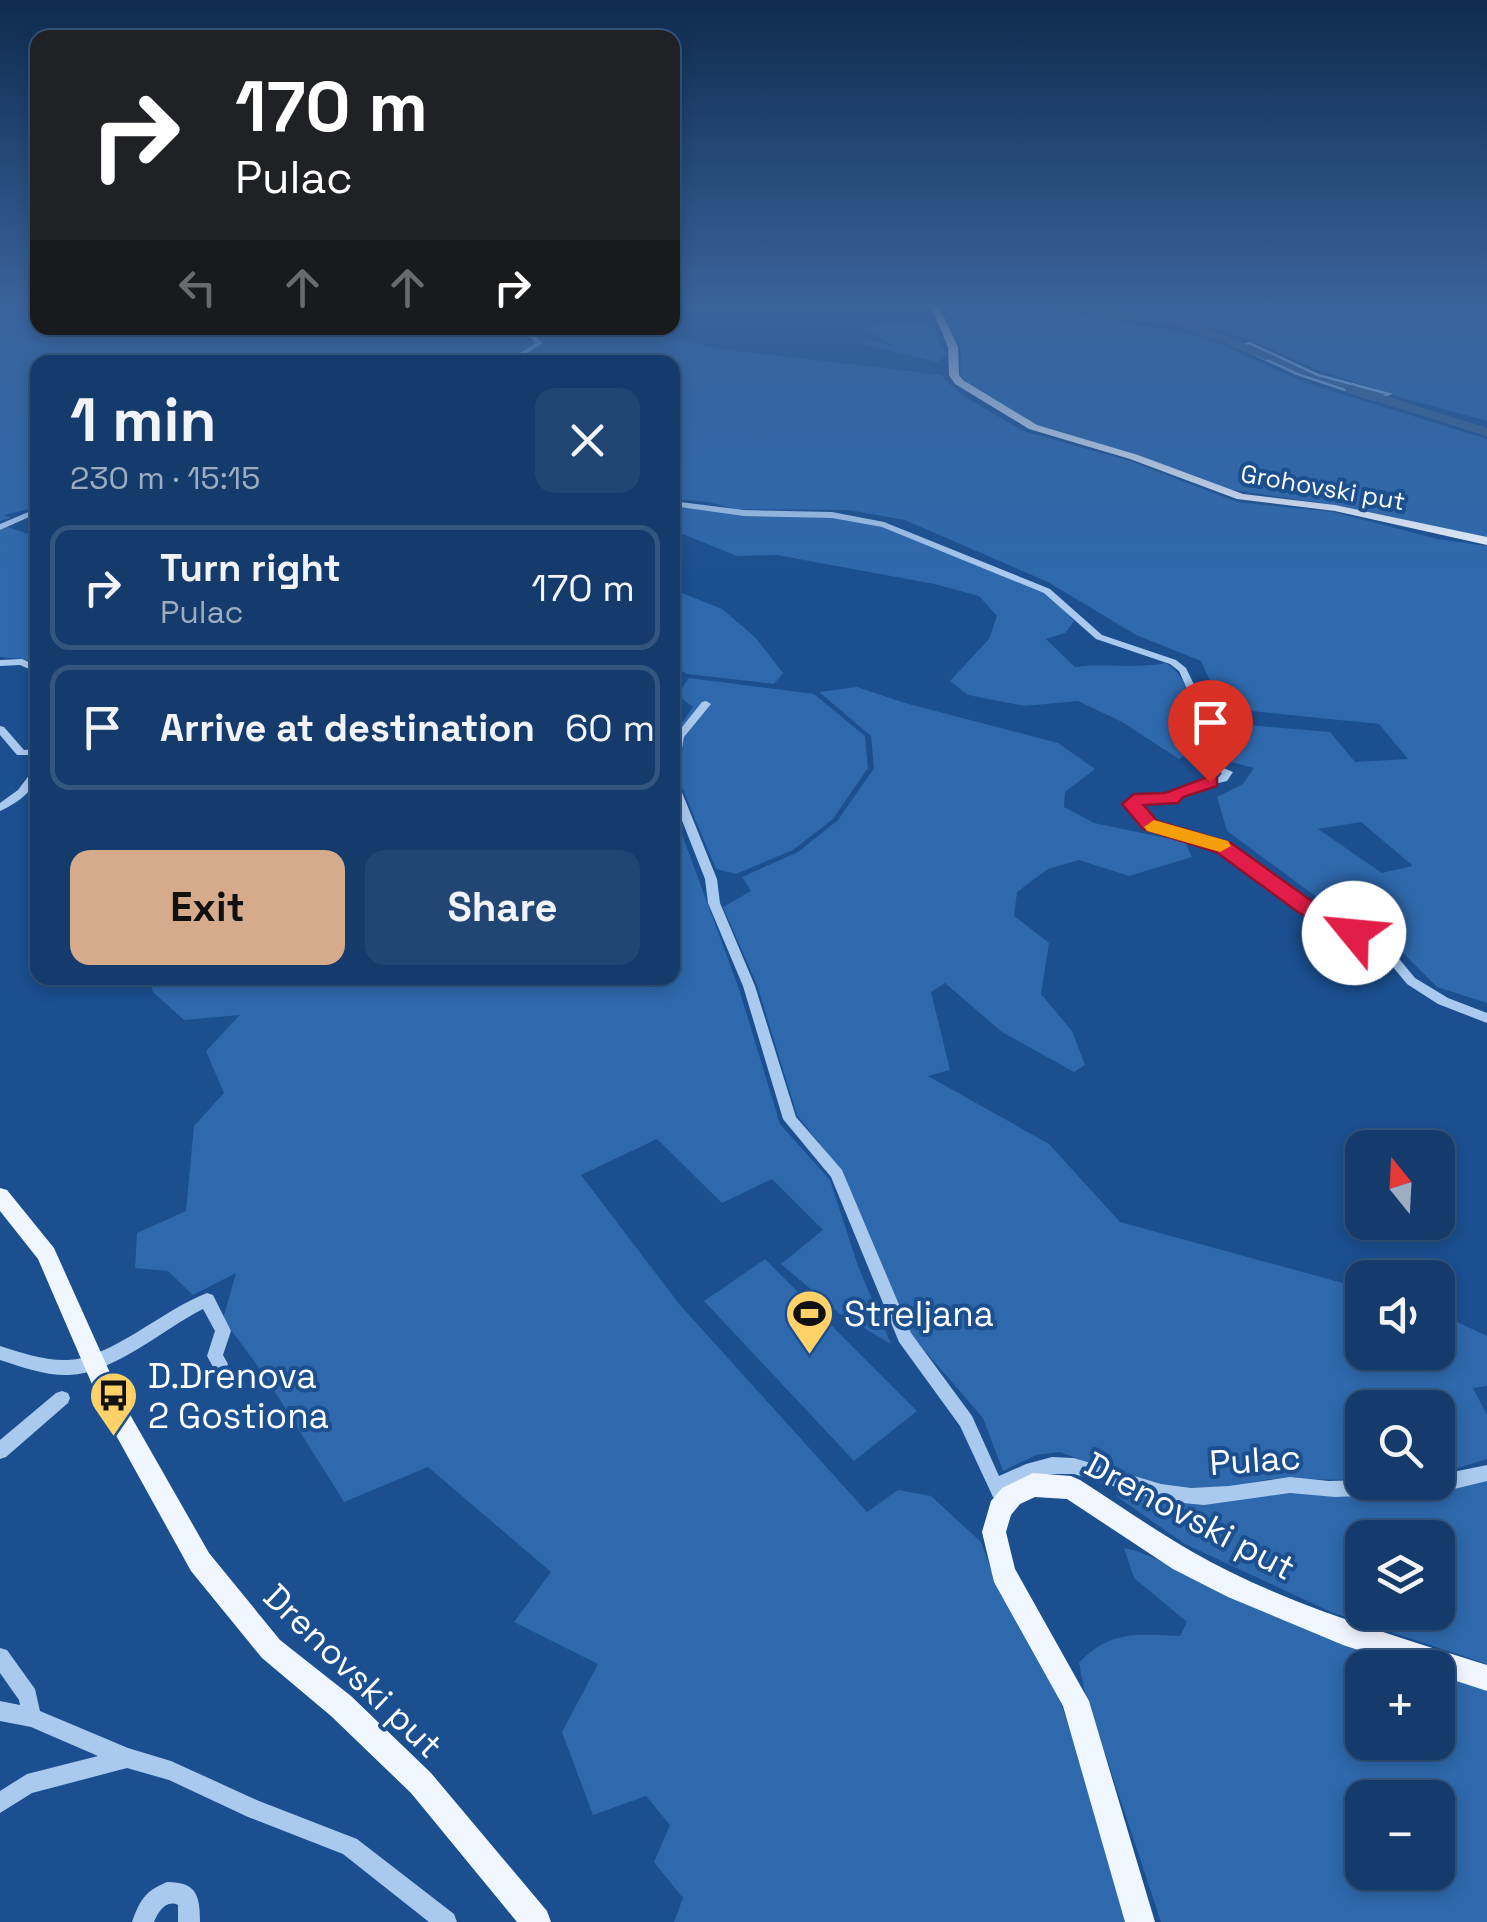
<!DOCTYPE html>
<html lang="en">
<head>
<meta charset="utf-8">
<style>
  :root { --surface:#143b6b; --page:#214673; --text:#f1f3f6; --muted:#9dadc1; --line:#33557e; --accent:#d6ab8b }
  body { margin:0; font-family:"Space Grotesk",sans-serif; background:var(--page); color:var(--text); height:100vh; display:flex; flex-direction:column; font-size:38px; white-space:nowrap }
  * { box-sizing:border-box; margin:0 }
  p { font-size:32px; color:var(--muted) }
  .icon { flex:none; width:55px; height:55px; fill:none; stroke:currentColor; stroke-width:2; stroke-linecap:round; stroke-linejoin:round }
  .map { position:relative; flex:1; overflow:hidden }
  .drawer { position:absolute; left:30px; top:355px; width:650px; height:630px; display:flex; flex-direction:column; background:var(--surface); border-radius:20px; box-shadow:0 5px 15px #0003,0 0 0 2px var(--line) }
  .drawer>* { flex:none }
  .hud { position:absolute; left:30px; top:30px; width:650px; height:305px; border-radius:20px; box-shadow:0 5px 15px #0003,0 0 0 2px var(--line); background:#202124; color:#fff; overflow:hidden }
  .needle { width:65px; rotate:342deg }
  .buttons { position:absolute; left:1345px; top:1130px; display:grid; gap:20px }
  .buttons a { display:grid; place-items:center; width:110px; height:110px; border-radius:20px; background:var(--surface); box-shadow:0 5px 15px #0003,0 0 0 2px var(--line); font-size:50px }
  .pin { position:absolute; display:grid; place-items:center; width:85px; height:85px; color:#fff; margin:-102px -42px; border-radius:50% 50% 50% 0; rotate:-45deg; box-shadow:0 0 10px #0007 }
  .pin .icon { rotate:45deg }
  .me { position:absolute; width:110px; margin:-55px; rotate:298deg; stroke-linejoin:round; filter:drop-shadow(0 0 8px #0008) }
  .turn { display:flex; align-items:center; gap:35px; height:210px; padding:0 40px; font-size:45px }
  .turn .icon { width:130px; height:130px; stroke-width:2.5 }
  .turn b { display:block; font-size:70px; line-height:85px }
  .lanes { display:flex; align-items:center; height:95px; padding:0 40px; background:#0003; justify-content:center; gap:50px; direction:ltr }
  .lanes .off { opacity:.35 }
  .round { display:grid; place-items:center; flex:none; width:105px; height:105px; border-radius:20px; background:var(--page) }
  .overview { display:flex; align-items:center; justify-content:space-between; height:170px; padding:0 40px }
  h1 { font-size:60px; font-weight:600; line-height:75px }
  .button { display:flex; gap:20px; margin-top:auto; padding:20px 40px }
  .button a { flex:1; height:115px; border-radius:20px; background:var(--accent); color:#111; font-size:40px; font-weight:600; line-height:115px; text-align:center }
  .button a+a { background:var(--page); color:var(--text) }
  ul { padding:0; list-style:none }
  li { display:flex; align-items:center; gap:30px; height:125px; margin:0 20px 15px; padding:0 20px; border:5px solid var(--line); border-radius:20px }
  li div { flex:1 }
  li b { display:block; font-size:38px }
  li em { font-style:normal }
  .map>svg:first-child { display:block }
  .green { fill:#2e69ad; fill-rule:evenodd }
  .water { fill:#3c6290; stroke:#9cc4f0; stroke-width:2.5 }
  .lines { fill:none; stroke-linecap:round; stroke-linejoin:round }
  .river { fill:#3c6290; fill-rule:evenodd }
  .minor { fill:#a9c9ee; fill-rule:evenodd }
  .major { fill:#f0f6ff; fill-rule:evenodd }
  .route { fill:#e11d48; stroke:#92132f; stroke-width:2.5 }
  .slow { fill:#f59e0b }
  .labels { text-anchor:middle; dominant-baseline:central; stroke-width:8; stroke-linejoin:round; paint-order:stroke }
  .far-street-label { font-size:25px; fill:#fff; stroke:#1b4f8f }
  .near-poi-label { font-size:35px; fill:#fff; stroke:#1b4f8f; text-anchor:start }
  .near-street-label { font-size:35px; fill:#fff; stroke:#1b4f8f }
</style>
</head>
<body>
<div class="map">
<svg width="1487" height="1922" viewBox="0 0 1487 1922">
  <rect width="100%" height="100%" fill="#1b4f8f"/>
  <g class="green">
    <path d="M0,304h37l1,24h610l65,20 228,27 19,19 63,37 107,30 107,41 96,10 105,27 49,7v457l-50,-16 -76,-76 -43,-13 -91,-67 -10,-34 26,-13 11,-16 -42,-11v-35l118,10 25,30 53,-3 -29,-35 -157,-16 -21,-47 -65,-26 -88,-53 -143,-62 -56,-10 -115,-1 -25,-7 -36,-3 -1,-137h-157l15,-8 -1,-5 -22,13h-469l-1,145 -33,8 6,3 -10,3zM1361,822l51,43v1l-30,7 -64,-44z"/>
    <path d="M939,304h105l15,7 143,25 104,47 181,56v99l-153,-33 -108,-16 -88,-34 -102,-30 -72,-45c-8,-11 0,-18 -4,-31 -5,-18 -19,-27 -21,-45z"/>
    <polygon points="1078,304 1487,304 1487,421 1389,394 1316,369 1246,338 1166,316 1110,313"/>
    <polygon points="883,323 930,323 947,355 937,362 861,344 868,339 894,346 863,327"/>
    <path d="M672,506l59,8 101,4 52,9 166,68 24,26 -9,12 -19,6 29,28c31,-4 60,2 91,-4 32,22 25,58 20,91l-7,5 -57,-37 -44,-21 -53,5 -57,-11 -18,-14 39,-42 8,-23 -18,-20 -45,-12 -157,-29 -40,1 -64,-26z"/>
    <polygon points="8,527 37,537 37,661 0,657 0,530"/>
    <polygon points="672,589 722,609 755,637 783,673 774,684 687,674 673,666"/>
    <polygon points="689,678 814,694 865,736 868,768 833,819 793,850 736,874 716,869 673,766 672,737 693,707 677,695"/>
    <polygon points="857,687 905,703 1058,743 1095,769 1065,792 1064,807 1094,823 1185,842 1192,857 1129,876 1079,860 1048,869 1017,892 1014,916 1049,943 1041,994 1072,1031 1085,1065 1074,1072 1002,1032 945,983 931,992 950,1070 928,1076 1049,1144 1120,1222 1350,1285 1362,1294 1362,1352 1438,1352 1438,1313 1487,1336 1487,1386 1473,1388 1487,1415 1487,1459 1438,1474 1438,1408 1362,1408 1362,1480 1269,1479 1228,1488 1179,1488 1132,1479 1060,1452 1036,1455 1003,1471 983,1418 912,1336 843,1174 797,1115 757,985 723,907 751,891 742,877 798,852 838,820 874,768 871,736 819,692"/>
    <polygon points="673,810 739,989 780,1124 830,1180 858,1266 891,1344 840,1314 781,1264 823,1230 772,1179 722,1203 657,1139 581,1175 680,1305 867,1512 898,1490 931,1496 981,1542 992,1572 1036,1637 1062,1706 1132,1922 674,1922 683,1898 654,1862 670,1825 646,1796 593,1815 562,1732 598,1664 514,1622 551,1572 428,1467 344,1502 267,1379 223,1319 236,1273 193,1295 168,1271 135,1268 137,1233 186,1211 194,1126 224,1093 206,1051 240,1015 184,1020 153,992 148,978 672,978"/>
    <polygon points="765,1259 917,1411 854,1461 704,1301"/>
    <path d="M1487,1479v185l-156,-52 -146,-68 -69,-48 5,-10 170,5zM1362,1538h76v74h-76z"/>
    <path d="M1124,1548c31,6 55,25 85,38 70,30 138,59 211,81l-58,1v74h76v-69l49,15v234h-326l-76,-229 -6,-30c30,-33 60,-29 101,-27l7,-14 -53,-44zM1362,1798h76v74h-76z"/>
  </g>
  <polygon class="water" points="1249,343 1318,375 1389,394 1375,400 1297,374 1239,347"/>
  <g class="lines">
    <g class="river">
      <polygon points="1061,304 1184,319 1276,357 1266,360 1182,326 1104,318"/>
      <polygon points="1351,385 1487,428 1487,436 1346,392 1345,389"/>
    </g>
    <g class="minor">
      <polygon points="521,328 527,328 543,343 513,362 506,362 536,343"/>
      <polygon points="672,501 744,510 832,512 884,522 1050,589 1102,635 1176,660 1186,668 1205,707 1202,759 1233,772 1227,781 1197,788 1175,801 1138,804 1154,822 1200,834 1241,852 1310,904 1391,949 1415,978 1448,998 1487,1013 1487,1023 1438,1004 1407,984 1383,955 1302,910 1233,858 1192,839 1146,827 1126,804 1130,798 1169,796 1189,784 1219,777 1222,773 1192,761 1195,707 1179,671 1170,664 1096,639 1044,593 882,527 832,518 744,516 672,506"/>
      <polygon points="38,508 38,513 0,530 0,524"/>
      <polygon points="22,659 38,666 38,673 20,665 0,666 0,660"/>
      <polygon points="706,701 711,704 684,737 677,773 672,776 674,737 702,702"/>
      <polygon points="0,726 4,727 24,750 38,749 38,755 17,755 0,735"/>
      <path d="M38,768c0,21 -20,35 -38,43v-8l18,-13 16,-21z"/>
      <polygon points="672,777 677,780 717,879 720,903 755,986 796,1117 842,1170 911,1333 972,1416 999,1476 1026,1464 1052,1457 1074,1458 1161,1484 1191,1488 1229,1486 1290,1477 1329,1481 1362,1480 1362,1482 1438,1482 1438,1475 1487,1465 1487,1481 1450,1490 1412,1494 1335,1497 1290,1493 1204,1505 1161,1501 1074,1474 1052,1474 1028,1479 1007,1489 1005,1497 999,1499 993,1497 960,1426 899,1342 831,1177 783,1119 743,986 708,903 705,879 672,795"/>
      <path d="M207,1293l6,2 18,36 -8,24 5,9 -2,5 -6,2 -6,-2 -7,-13 8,-25 -12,-22c-40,20 -88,64 -134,66 -23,1 -47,-8 -69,-15v-14c22,7 45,15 68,14 42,-1 96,-51 139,-67z"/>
      <polygon points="62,1391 68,1393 70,1398 68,1403 6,1457 0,1459 0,1440 56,1393"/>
      <polygon points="0,1648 7,1650 35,1689 40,1711 128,1748 171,1761 259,1801 357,1839 454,1914 457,1922 429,1922 343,1854 248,1817 169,1780 127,1768 32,1793 0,1813 0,1791 27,1774 98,1756 31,1727 0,1721 0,1701 20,1705 19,1700 0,1673"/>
      <path d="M167,1882c30,0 33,14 33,40h-22v-17c-12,-6 -20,7 -24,17h-22c8,-22 13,-31 35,-40z"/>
    </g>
    <g class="major">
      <polygon points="930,304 938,304 958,347 959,375 963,380 1037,425 1138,455 1243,494 1335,505 1487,537 1487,545 1335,511 1237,499 1130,459 1029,429 955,384 949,375 948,347"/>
      <polygon points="0,1188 7,1190 54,1248 124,1404 209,1553 280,1640 351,1696 431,1773 547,1911 551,1922 517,1922 411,1793 331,1716 262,1658 191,1571 107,1419 38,1259 0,1211"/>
      <path d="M1033,1473l38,3 9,4c36,23 73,49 111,71 92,53 196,82 296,114v26l-49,-16v-7h-25l-70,-23 -115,-48 -55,-28 -106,-70 -32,-2 -15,7 -9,11 -5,17 9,37 74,132 66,221h-30l-62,-216 -69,-124 -12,-50 9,-31 11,-13z"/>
    </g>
  </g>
  <linearGradient id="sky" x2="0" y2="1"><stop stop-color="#0f2b4f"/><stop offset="0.53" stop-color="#39639b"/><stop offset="1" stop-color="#39639b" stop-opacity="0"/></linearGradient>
  <rect width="1487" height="573" fill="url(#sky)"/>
  <polygon class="route" points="1210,776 1217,777 1217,786 1183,797 1178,803 1144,805 1157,821 1231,843 1313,902 1362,928 1366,933 1362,938 1347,938 1298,912 1216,852 1143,829 1122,804 1134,794 1165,793"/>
  <polygon class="slow" points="1154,820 1228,841 1231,846 1220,852 1147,831 1144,827"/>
  <defs>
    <symbol id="stadium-pin" viewBox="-11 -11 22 30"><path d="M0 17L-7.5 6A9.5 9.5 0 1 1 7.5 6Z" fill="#ffd166" stroke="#1b4f8f"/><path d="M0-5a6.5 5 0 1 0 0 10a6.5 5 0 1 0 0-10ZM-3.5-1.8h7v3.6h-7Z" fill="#111"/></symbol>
    <symbol id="bus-pin" viewBox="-11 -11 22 30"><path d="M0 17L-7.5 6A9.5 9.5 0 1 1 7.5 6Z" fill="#ffd166" stroke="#1b4f8f"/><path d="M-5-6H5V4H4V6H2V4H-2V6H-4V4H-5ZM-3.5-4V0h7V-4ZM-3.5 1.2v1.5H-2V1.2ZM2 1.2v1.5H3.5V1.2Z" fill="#111"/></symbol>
  </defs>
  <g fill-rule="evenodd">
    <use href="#stadium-pin" x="782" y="1286" width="55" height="75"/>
    <use href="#bus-pin" x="86" y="1368" width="55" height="75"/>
  </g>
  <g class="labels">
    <g class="far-street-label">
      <text transform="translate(1323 487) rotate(10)">Grohovski put</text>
    </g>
    <g class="near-poi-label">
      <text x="844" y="1314">Streljana</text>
      <text x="148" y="1376">D.Drenova<tspan x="148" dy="40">2 Gostiona</tspan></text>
    </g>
    <g class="near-street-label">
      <text transform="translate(1255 1460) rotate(-4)">Pulac</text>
      <text transform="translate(1190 1516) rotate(28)">Drenovski put</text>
      <text transform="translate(353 1671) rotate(44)">Drenovski put</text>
    </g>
  </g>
</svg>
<div class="buttons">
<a><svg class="needle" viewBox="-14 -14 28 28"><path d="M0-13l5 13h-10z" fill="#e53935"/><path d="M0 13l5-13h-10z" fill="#9dadc1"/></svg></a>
<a><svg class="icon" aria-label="sound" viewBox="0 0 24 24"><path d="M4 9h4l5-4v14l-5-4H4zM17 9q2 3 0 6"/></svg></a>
<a><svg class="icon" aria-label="search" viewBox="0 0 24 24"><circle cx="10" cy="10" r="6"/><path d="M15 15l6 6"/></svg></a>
<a><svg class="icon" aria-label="layers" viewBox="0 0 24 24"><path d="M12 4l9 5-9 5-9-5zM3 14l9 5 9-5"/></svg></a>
<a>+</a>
<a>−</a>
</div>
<div class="pin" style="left:1210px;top:782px;background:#d93025"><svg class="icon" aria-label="arrive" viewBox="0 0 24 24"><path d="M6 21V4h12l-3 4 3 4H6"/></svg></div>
<svg class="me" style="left:1354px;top:933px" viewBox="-20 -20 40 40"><circle r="19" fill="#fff"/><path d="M0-13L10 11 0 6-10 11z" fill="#e11d48"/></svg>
<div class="hud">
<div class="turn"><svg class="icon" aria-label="right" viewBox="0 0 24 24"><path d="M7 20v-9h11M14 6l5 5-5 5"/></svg><div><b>170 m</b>Pulac</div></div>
<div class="lanes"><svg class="icon off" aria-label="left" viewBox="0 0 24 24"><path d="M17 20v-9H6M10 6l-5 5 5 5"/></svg><svg class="icon off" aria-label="ahead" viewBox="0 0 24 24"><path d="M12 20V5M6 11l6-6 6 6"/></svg><svg class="icon off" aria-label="ahead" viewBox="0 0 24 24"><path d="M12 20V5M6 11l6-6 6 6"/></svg><svg class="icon" aria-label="right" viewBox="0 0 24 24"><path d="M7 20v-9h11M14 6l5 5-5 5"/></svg></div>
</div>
<section class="drawer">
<div class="overview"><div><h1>1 min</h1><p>230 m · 15:15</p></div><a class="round"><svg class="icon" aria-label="close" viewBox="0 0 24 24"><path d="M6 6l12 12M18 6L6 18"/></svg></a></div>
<ul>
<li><svg class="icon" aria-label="right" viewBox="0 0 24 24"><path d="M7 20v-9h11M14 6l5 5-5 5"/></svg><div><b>Turn right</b><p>Pulac</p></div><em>170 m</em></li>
<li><svg class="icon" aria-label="arrive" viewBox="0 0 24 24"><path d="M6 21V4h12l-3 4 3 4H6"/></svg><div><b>Arrive at destination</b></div><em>60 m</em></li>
</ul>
<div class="button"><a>Exit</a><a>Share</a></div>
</section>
</div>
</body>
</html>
